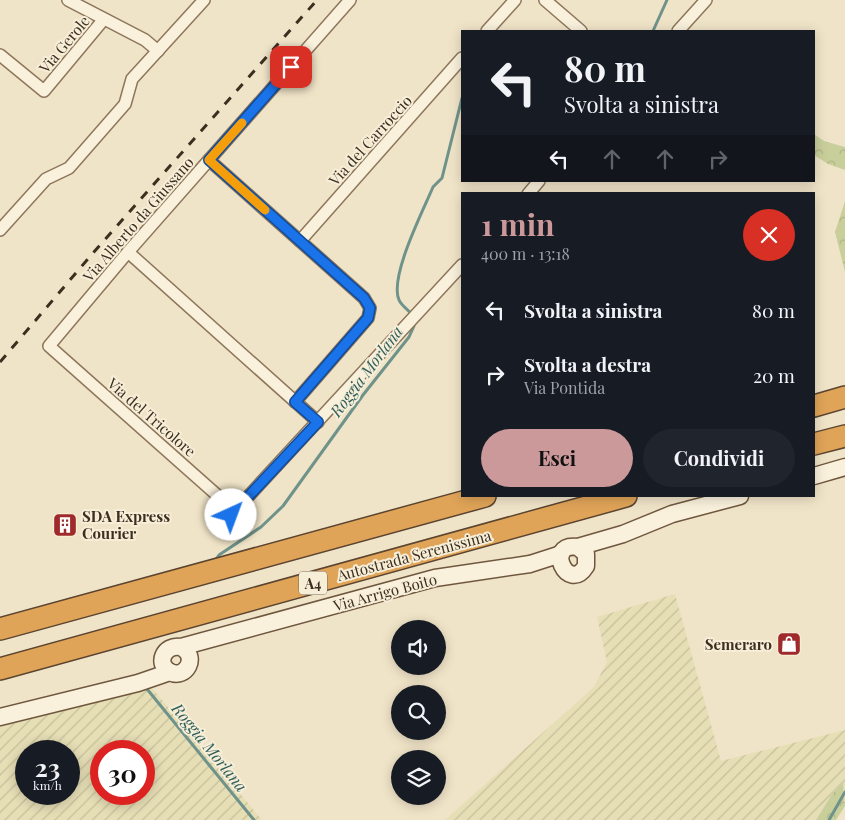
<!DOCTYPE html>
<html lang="it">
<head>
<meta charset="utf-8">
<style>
  :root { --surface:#171b24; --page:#20242c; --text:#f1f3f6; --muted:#9ea1a6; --accent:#cc999b }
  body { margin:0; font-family:"Playfair Display",serif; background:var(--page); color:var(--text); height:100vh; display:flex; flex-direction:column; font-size:19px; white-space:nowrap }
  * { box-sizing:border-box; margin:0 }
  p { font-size:16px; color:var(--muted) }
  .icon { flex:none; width:28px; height:28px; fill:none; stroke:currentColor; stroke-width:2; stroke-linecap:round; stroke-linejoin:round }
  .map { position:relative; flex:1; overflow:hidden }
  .side { position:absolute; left:461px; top:192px; width:354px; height:305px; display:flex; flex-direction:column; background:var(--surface); border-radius:0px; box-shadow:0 2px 12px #0003 }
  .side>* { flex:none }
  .banner { position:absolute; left:461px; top:30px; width:354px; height:152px; border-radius:0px; box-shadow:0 2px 12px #0003; background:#171b24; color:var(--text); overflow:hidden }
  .fabs { position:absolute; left:391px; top:620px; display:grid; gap:10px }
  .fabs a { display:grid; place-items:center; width:55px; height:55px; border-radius:50%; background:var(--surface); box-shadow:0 2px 12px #0003; font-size:25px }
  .speed { position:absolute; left:15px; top:740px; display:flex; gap:10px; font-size:25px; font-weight:700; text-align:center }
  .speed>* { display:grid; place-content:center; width:65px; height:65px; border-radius:50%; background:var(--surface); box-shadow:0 2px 12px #0003; line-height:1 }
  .speed small { font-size:12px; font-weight:400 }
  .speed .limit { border:8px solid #d22; background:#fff; color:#111 }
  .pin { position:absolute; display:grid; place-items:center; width:42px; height:42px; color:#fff; margin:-21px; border-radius:10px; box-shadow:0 2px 8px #0006 }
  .me { position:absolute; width:55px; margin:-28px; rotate:43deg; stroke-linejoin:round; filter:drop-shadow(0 0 4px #0008) }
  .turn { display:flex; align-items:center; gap:18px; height:105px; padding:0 20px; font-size:22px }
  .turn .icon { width:65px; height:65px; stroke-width:2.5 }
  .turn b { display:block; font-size:35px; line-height:42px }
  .lanes { display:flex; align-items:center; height:48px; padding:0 20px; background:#0003; justify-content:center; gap:25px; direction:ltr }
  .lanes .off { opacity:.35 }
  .round { display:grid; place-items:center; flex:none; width:52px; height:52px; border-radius:26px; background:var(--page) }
  .summary { display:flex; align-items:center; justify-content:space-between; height:85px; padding:0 20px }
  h1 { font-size:30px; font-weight:700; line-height:38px; color:var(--accent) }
  .primary-button { display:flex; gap:10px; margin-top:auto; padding:10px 20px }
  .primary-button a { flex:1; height:58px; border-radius:30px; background:var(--accent); color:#111; font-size:20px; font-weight:700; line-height:58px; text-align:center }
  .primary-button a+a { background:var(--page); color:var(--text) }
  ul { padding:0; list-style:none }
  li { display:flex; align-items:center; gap:15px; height:65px; padding:0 20px }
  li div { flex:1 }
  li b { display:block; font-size:19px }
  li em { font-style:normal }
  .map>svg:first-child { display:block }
  .farmland { fill:url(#farmland-furrows); fill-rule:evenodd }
  .forest { fill:url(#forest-crowns) }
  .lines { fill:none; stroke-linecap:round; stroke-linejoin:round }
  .stream { stroke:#6f938a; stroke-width:3 }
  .street-casing { stroke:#8d765c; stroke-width:14 }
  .secondary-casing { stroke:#6f573f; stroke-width:19 }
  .highway-casing { stroke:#5b4430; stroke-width:24 }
  .street { stroke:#faf1dc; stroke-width:11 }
  .secondary { stroke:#faf1dc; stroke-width:16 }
  .highway { stroke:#e0a458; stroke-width:21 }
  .rail { stroke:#3d2e20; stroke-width:3; stroke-dasharray:9 9; stroke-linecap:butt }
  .route-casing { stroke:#114b97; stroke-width:12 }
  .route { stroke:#1a73e8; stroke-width:9 }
  .slow { stroke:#f59e0b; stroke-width:9 }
  .labels { text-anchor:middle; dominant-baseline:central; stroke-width:4; stroke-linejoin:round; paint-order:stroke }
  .shield { fill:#f7eed8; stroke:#756857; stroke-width:1 }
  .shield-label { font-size:14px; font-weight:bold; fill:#3d2e20 }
  .street-label { font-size:15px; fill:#3d2e20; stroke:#f7eed8 }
  .poi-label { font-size:15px; font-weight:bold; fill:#3d2e20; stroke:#f7eed8; text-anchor:start }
  .water-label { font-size:16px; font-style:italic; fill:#2f5d5a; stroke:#f7eed8 }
</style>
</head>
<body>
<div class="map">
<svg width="845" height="820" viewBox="0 0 845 820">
  <defs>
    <pattern id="farmland-furrows" width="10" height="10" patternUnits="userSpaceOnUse" patternTransform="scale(1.25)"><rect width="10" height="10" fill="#e6deb5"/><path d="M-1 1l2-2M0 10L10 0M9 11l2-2" fill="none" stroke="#c6bf9b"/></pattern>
    <pattern id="forest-crowns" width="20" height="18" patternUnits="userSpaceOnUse" patternTransform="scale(1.25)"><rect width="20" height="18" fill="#c9cf9b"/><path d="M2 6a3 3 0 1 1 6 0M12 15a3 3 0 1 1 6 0" fill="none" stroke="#aeb285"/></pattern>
  </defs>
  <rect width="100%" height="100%" fill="#f0e4c8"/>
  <g class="farmland">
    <polygon points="675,594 721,761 845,730 845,802 843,784 832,794 816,820 445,820 594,687 607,662 597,617"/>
    <path d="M152,688l110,132h-262v-93zM26,751h43v43h-43zM101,751h43v43h-43z"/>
  </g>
  <g class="forest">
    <polygon points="814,134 824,141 845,147 845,170 828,164 814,155"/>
    <polygon points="845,201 845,272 835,232"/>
    <polygon points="843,783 845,806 836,820 816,820 832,794"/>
  </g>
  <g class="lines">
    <g class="stream">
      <polyline points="653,31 667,0"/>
      <path d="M412,314c-4,-4 -11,-9 -13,-14 -10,-23 24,-89 34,-113l9,-9 20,-80"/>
      <polyline points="214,562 219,555 261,527 283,506 363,395 409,337 414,326 414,322"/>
      <polyline points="147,689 254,820"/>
      <polyline points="829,820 845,792"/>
    </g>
    <defs>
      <g id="street">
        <polyline points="68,0 145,40 158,51"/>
        <polyline points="545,0 581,31"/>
        <polyline points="487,31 515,0"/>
        <polyline points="678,31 706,0"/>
        <polyline points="0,55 44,91 104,19"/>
        <polyline points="209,160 364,298 370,308 368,318 295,402"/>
        <polyline points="528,194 539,181"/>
        <polyline points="0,230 46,179 69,168 125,104 132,79 204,0"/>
        <polyline points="300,241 462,58"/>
        <polyline points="128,252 318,422"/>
        <polyline points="235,511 49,346 128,252 350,0"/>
        <polyline points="231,515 462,265"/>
      </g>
      <g id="secondary">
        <polyline points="814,476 845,467"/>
        <path d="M578,547l8,7v12c-18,29 -43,-24 -8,-19l45,-13 49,-20 68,-18"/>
        <path d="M181,647c18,9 5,33 -11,25 -15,-8 -6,-28 11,-25l254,-69 95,-14 31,-10"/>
        <polyline points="0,717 138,683 170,672"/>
      </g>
      <g id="highway">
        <polyline points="814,406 845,397"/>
        <polyline points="814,444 845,436"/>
        <polyline points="0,629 485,496"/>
        <polyline points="0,669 626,496"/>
      </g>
    </defs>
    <use href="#street" class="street-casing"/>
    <use href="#secondary" class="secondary-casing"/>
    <use href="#highway" class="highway-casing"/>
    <use href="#street" class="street"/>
    <use href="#secondary" class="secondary"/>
    <use href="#highway" class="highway"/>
    <polyline class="rail" points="0,362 93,253 317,0"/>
  </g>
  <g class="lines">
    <defs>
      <polyline id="route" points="231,515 318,422 295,402 368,318 370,308 364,298 209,160 291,67"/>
    </defs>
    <use href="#route" class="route-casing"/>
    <use href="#route" class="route"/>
    <polyline class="slow" points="242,123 209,160 265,210"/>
  </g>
  <defs>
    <symbol id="building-square" viewBox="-11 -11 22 22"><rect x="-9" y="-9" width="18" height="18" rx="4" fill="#9e2a2b" stroke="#f7eed8"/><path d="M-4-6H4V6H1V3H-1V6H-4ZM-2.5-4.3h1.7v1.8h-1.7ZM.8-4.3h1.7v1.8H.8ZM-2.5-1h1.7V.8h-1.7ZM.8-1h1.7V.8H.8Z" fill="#fff"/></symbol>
    <symbol id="shop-square" viewBox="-11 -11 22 22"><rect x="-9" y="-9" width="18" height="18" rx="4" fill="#9e2a2b" stroke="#f7eed8"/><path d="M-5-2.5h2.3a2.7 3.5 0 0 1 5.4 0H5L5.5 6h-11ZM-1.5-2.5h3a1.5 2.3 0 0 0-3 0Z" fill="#fff"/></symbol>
  </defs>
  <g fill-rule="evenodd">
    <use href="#building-square" x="51" y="511" width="28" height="28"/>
    <use href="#shop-square" x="775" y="630" width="28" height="28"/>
  </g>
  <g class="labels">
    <rect class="shield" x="299" y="571.5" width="28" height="23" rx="4"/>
    <g class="shield-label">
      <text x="313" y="583">A4</text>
    </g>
    <g class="street-label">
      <text transform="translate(64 44) rotate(-50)">Via Gerole</text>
      <text transform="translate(370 140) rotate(-48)">Via del Carroccio</text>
      <text transform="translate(138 219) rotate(-49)">Via Alberto da Giussano</text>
      <text transform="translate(152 417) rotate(41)">Via del Tricolore</text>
      <text transform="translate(414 555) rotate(-15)">Autostrada Serenissima</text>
      <text transform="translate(385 592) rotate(-15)">Via Arrigo Boito</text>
    </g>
    <g class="poi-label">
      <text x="82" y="516">SDA Express<tspan x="82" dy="17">Courier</tspan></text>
      <text x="772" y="644" text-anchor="end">Semeraro</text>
    </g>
    <g class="water-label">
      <text transform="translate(366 371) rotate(-53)">Roggia Morlana</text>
      <text transform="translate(210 747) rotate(51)">Roggia Morlana</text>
    </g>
  </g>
</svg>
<div class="fabs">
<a><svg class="icon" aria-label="sound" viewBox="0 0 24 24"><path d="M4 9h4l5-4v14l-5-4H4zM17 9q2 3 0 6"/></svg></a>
<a><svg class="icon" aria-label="search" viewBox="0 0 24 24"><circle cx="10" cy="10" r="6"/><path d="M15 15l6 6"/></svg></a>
<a><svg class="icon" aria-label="layers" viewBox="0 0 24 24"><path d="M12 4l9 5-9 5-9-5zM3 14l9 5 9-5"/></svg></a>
</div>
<div class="speed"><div>23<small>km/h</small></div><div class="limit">30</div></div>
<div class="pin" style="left:291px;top:67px;background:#d93025"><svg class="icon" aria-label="arrive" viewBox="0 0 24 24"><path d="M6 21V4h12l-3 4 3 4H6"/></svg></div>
<svg class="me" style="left:231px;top:515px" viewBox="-20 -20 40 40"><circle r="19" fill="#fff"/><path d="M0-13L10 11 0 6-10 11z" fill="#1a73e8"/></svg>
<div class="banner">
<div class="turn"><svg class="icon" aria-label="left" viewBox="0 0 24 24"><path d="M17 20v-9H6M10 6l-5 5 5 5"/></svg><div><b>80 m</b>Svolta a sinistra</div></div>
<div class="lanes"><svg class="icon" aria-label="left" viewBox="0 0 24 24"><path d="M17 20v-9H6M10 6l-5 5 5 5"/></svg><svg class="icon off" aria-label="ahead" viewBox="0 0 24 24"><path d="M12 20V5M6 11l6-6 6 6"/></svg><svg class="icon off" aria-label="ahead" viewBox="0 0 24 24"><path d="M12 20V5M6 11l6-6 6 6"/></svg><svg class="icon off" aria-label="right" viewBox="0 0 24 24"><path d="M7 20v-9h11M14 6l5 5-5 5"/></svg></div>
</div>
<section class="side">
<div class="summary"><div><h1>1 min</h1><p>400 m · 13:18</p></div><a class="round" style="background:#d93025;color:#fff"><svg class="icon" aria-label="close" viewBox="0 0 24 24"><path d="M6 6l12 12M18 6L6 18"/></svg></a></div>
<ul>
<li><svg class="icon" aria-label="left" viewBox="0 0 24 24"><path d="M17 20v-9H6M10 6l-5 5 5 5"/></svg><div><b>Svolta a sinistra</b></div><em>80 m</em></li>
<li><svg class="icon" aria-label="right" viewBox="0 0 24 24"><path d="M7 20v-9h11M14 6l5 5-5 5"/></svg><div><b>Svolta a destra</b><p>Via Pontida</p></div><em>20 m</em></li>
</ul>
<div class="primary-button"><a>Esci</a><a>Condividi</a></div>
</section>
</div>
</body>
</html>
